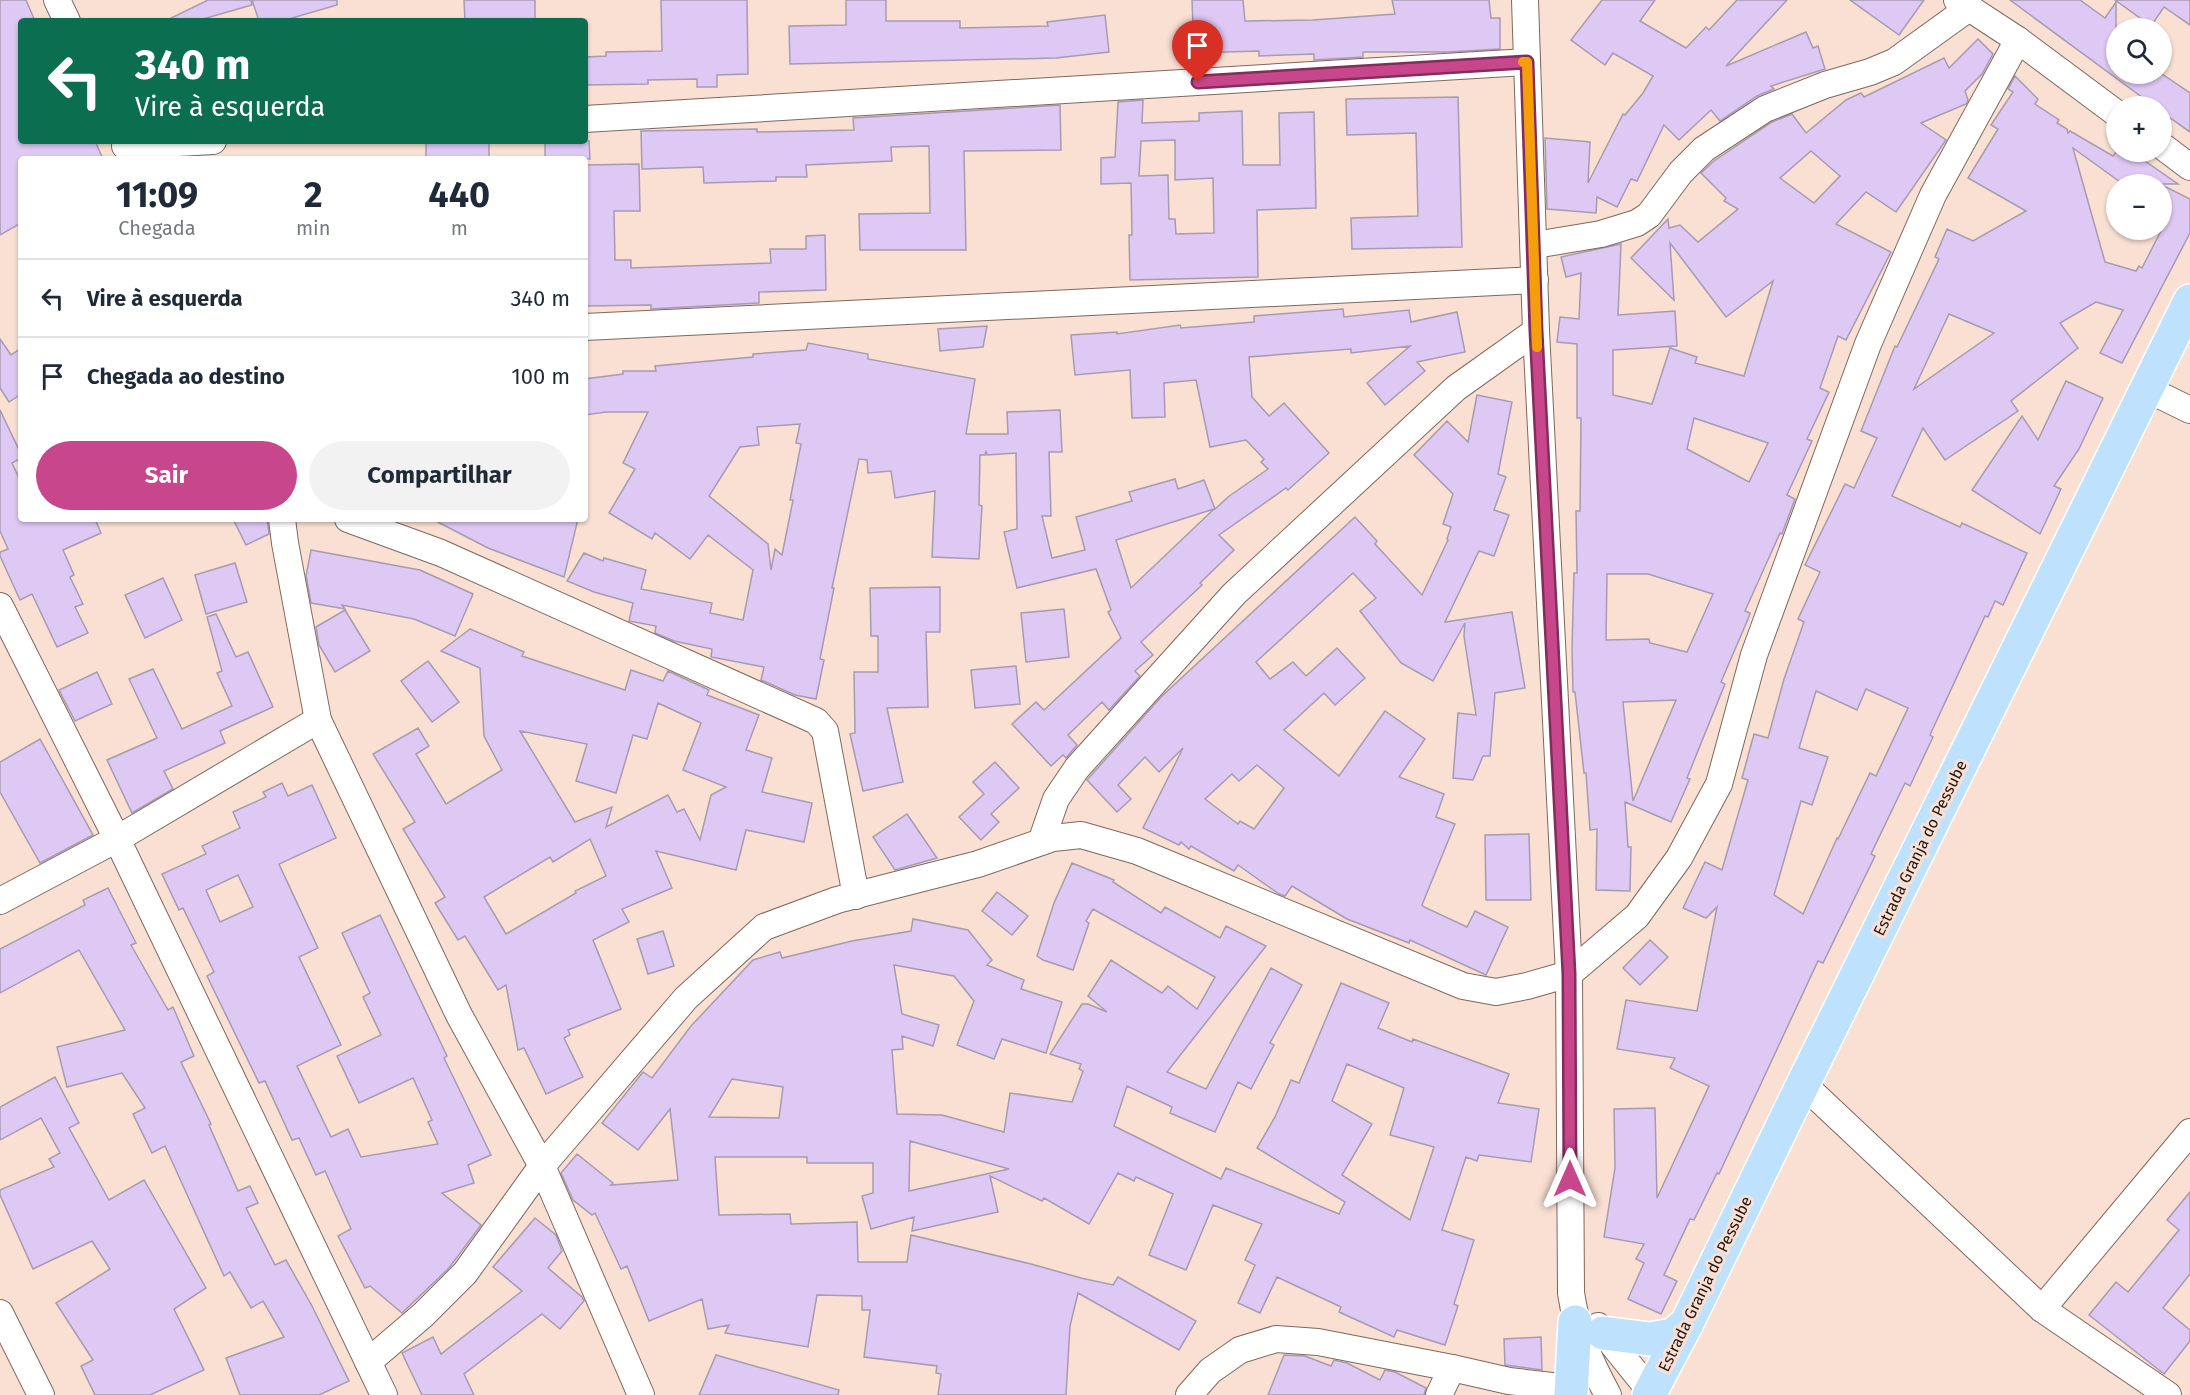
<!DOCTYPE html>
<html lang="pt">
<head>
<meta charset="utf-8">
<style>
  :root { --surface:#fff; --page:#f2f2f3; --text:#1f2937; --muted:#747a83; --line:#e0e1e3; --accent:#c8468c }
  body { margin:0; font-family:"Fira Sans",sans-serif; background:var(--page); color:var(--text); height:100vh; display:flex; flex-direction:column; font-size:22px; white-space:nowrap }
  * { box-sizing:border-box; margin:0 }
  p { font-size:20px; color:var(--muted) }
  .icon { flex:none; width:33px; height:33px; fill:none; stroke:currentColor; stroke-width:2; stroke-linecap:round; stroke-linejoin:round }
  .map { position:relative; flex:1; overflow:hidden }
  .drawer { position:absolute; left:18px; top:156px; width:570px; height:366px; display:flex; flex-direction:column; background:var(--surface); border-radius:6px; box-shadow:0 2px 4px #0004 }
  .drawer>* { flex:none }
  .top-card { position:absolute; left:18px; top:18px; width:570px; height:126px; border-radius:6px; box-shadow:0 2px 4px #0004; background:#0b6e4f; color:#fff; overflow:hidden }
  .tools { position:absolute; left:2106px; top:18px; display:grid; gap:12px }
  .tools a { display:grid; place-items:center; width:66px; height:66px; border-radius:50%; background:var(--surface); box-shadow:0 2px 4px #0004; font-size:30px }
  .pin { position:absolute; display:grid; place-items:center; width:51px; height:51px; color:#fff; margin:-62px -26px; border-radius:50% 50% 50% 0; rotate:-45deg; box-shadow:0 0 6px #0007 }
  .pin .icon { rotate:45deg }
  .me { position:absolute; width:66px; margin:-33px; rotate:0deg; stroke-linejoin:round; filter:drop-shadow(0 0 4px #0008) }
  .turn { display:flex; align-items:center; gap:21px; height:126px; padding:0 18px; font-size:27px }
  .turn .icon { width:78px; height:78px; stroke-width:2.5 }
  .turn b { display:block; font-size:42px; line-height:51px }
  .eta { display:flex; justify-content:space-evenly; align-items:center; height:102px; text-align:center }
  .eta b { font-size:36px; font-weight:700; line-height:42px }
  .cta { display:flex; gap:12px; margin-top:auto; padding:12px 18px }
  .cta a { flex:1; height:69px; border-radius:36px; background:var(--accent); color:#fff; font-size:24px; font-weight:700; line-height:69px; text-align:center }
  .cta a+a { background:var(--page); color:var(--text) }
  ul { padding:0; list-style:none }
  li { display:flex; align-items:center; gap:18px; height:78px; padding:0 18px; border-top:2px solid var(--line) }
  li div { flex:1 }
  li b { display:block; font-size:22px }
  li em { font-style:normal }
  .map>svg:first-child { display:block }
  .building { fill:#dec8f4; stroke:#a69bb1; stroke-width:1.5; fill-rule:evenodd }
  .lines { fill:none; stroke-linecap:round; stroke-linejoin:round }
  .minor-casing { stroke:#7e685d; stroke-width:28 }
  .major-casing { stroke:#fff; stroke-width:36 }
  .minor { stroke:#fff; stroke-width:26 }
  .major { stroke:#bee2fe; stroke-width:33 }
  .route-casing { stroke:#822e5b; stroke-width:15 }
  .route { stroke:#c8468c; stroke-width:10 }
  .slow { stroke:#f59e0b; stroke-width:10 }
  .labels { text-anchor:middle; dominant-baseline:central; stroke-width:6; stroke-linejoin:round; paint-order:stroke }
  .street-label { font-size:16px; fill:#1f1712; stroke:#fae0d3 }
</style>
</head>
<body>
<div class="map">
<svg width="2190" height="1395" viewBox="0 0 2190 1395">
  <rect width="100%" height="100%" fill="#fae0d3"/>
  <g class="building">
    <polygon points="0,0 26,0 35,21 21,21 21,141 95,141 103,159 21,159 21,223 0,235"/>
    <polygon points="208,0 251,0 252,5 196,21 170,21 169,19"/>
    <polygon points="252,0 337,0 337,5 282,21 259,21"/>
    <polygon points="464,0 535,0 535,21 465,21"/>
    <polygon points="661,0 747,0 748,74 717,75 717,87 697,87 697,79 648,80 648,84 585,85 585,57 606,56 606,52 662,51"/>
    <polygon points="846,0 886,0 886,21 960,21 960,28 1048,26 1047,22 1105,15 1109,52 1056,58 790,64 789,26 846,25"/>
    <polygon points="1192,0 1243,0 1245,21 1313,20 1395,14 1392,0 1489,0 1491,18 1500,18 1500,49 1448,52 1363,52 1363,57 1314,60 1314,54 1259,56 1259,51 1194,53"/>
    <polygon points="1602,0 1655,0 1640,21 1686,48 1706,27 1709,30 1737,0 1787,0 1726,66 1806,32 1813,48 1818,46 1825,69 1771,86 1774,89 1757,96 1720,121 1711,110 1679,140 1664,125 1637,181 1631,179 1617,207 1597,197 1596,213 1547,209 1545,138 1590,142 1588,183 1623,114 1625,115 1643,93 1653,76 1613,53 1605,65 1571,40"/>
    <polygon points="1850,0 1924,0 1899,35"/>
    <polygon points="2010,0 2080,0 2105,18 2116,2 2116,74 2162,74 2190,93 2190,132 2162,112 2162,106 2154,106"/>
    <polygon points="2115,0 2190,0 2190,25 2164,7 2151,26"/>
    <path d="M1978,39l15,15 -11,20 -17,17 3,9 -2,4 -45,19 25,17 -50,72 -30,-20 -30,32 55,28 -45,88 -8,-4 -18,52 9,4 -22,47 5,2 -25,54 8,4 -13,35 -2,-1 -35,78 5,2 -2,6 -27,63 4,2 -38,94 3,1 -19,43 -46,-20 3,45h3l-1,44 -34,-1 1,-61 -7,1 -4,-57h-2l-9,-81h-2l-1,-44 2,-75h3l-1,-62h4l1,-93h-4v-74l-20,-2 3,-25 19,2 2,-46 -15,4 -5,-20 60,-13 -3,71 57,-4 2,35 -64,4v45l39,9 18,-56 27,9 -2,6 49,13 29,-95 -47,36 -56,-74 4,57 -43,-42 37,-39 1,9 11,-3 18,17 40,-33 -14,-8 2,-3 -25,-25 13,-12 58,-39 20,-8 14,19 40,-33 15,-7 3,4 80,-39 5,10zM1811,151l29,25 -26,27 -34,-25zM1694,418l74,25 -19,39 -62,-33zM1607,574h41l65,20 -26,58 -37,-9 -1,-4 -43,1zM1676,700l-43,101 -10,-99z"/>
    <path d="M2015,76l23,23 -3,5 24,16 -2,3 10,6 1,4 2,-2 43,25 3,-4h16l46,32h-55l-50,-36 32,114 31,9 3,-5 3,2 23,-45 -3,-2v-36l28,14v34l-68,130 -22,-10 23,-43 -27,-8 -36,21 18,25 -67,53 7,10 -73,49 -22,-32 -31,68 68,31 2,-4 65,30 -24,52 -8,-4 -7,16 -3,-1 -55,119 3,2 -23,49 -5,-3 -34,71 4,2 -52,107 -5,-2 -99,213 -2,-1 -23,47 -4,-1 -26,56 13,6 -16,33 -33,-15 16,-36 -8,-4 8,-15 -40,-7 11,-69 -1,-59 41,-1 2,90 52,-112 -39,-18 5,-10 -58,-9 9,-49 71,11 20,-104 -11,11 -23,-10 22,-46 17,8 26,-90 -6,-2 12,-44 14,4 16,-59 20,-57 -6,-3 22,-47 -15,-7 40,-81 9,4 23,-50 -16,-7 34,-85 2,1 42,-88 -4,-2 12,-28 26,12 53,-30 -58,-33 30,-49 -7,-4 22,-33 -5,-3zM1949,314l45,19 -80,56zM1866,689l42,19 -32,68 -6,-3 -32,66 -1,-1 -34,76 -29,-19 27,-94 11,4 16,-48 -29,-9 17,-57 41,19z"/>
    <polygon points="1458,97 1462,247 1352,249 1351,218 1418,216 1416,133 1347,135 1346,99"/>
    <path d="M1143,100l-1,23 57,-2v-8l43,-2 1,54h37l-1,-52 35,-1 2,96 -59,2 1,67 -128,3 -1,-45h3l-1,-52 -30,1v-26l14,-1 3,-55zM1175,140v40l38,-2 1,55 -38,1 -1,-15h-6l-1,-44 -29,1 2,-35z"/>
    <polygon points="1060,105 1061,150 964,151 966,250 860,250 859,214 930,213 929,146 891,147 892,161 806,165 807,177 776,177 776,181 704,183 703,167 642,169 641,131 757,129 757,132 854,130 853,118"/>
    <rect x="426" y="141" width="63" height="18"/>
    <polygon points="545,141 589,141 590,159 545,159"/>
    <polygon points="639,164 640,211 614,211 615,260 631,260 631,268 771,263 770,249 806,249 806,236 825,235 826,290 759,292 759,303 651,309 651,305 585,306 585,165"/>
    <path d="M1343,309l1,8 65,-7 2,12 46,-10 8,40 -48,10 8,9 -40,34 -18,-22 43,-37 -59,7v-4l-102,8 3,40 17,19 15,-13 45,50 -41,37 -2,-2 -67,47 15,15 -34,33 2,2 -61,57 12,13 -18,16 5,5 -31,34 -7,-8 -34,33 9,10 -11,13 -3,-3 -12,11 -39,-42 24,-22 8,8 77,-72 -13,-26 3,-2 -15,-41 -79,19 -13,-56 13,-3 -1,-76 -29,2 -1,-4 -1,4h-5l-1,50 3,1 -3,53 -47,-2 3,-66 -40,7 -4,-27 -23,2 -1,-13 -8,-1 -27,129h2l-14,71 4,1 -8,39 -21,-4 -34,-15 3,-13 -53,-10 1,-8 -38,-8 -19,-8 1,-7 -27,-5 4,-18 -39,-11 -27,-11 17,-28 19,8 1,-3 42,12 -5,19 71,14 -2,10 33,7 10,-50 -45,-35 -18,24 -35,-26 -3,6 -43,-26 26,-44 -12,-6 25,-51h-42l-21,3v-36l38,-5v-3h33l-1,-5 98,-9v-3l53,-4 2,-7 60,11v5l107,20 -9,55h42l-1,-22 53,-2 2,42h-13l2,64h-9l10,42 33,-8 -9,-33 56,-16 -3,-9 46,-13 3,10 26,-9 11,29 13,-12 40,-28 -7,-7 3,-3 -18,-19 -36,7 -14,-67 -32,3 1,34 -33,1 -2,-48 -55,5 -4,-40 46,-3v2l63,-9 1,3 73,-6v-6zM800,424l-4,19 5,1 -11,56h3l-11,55 -7,-6 -4,21 -3,-26 -59,-48 31,-49 19,-2 -2,-18zM1214,509l-83,79 -15,-48z"/>
    <polygon points="987,326 983,347 940,351 938,329"/>
    <polygon points="0,339 11,355 21,348 21,394 9,402 0,388"/>
    <polygon points="2066,381 2103,398 2079,449 2054,486 2061,489 2040,534 1972,490 2022,416 2038,440"/>
    <path d="M1477,395l35,7 -14,72 8,3 -12,33 15,5 -15,41 -15,-5 -34,71 67,-10 13,76 -30,5 -5,63h-7l-10,24 -20,-2 5,-65 18,2 -12,-79 1,-13 -32,58 -32,-18 -41,-52 16,-13 -23,-25 -97,89 14,17 23,-17 13,14 31,-28 28,30 -30,27 -11,-12 -40,37 55,46 46,-65 40,28 -26,38 45,17 -8,23 19,7 -33,81 2,2 43,20 8,-16 33,16 -22,48 -76,-35 -1,3 -62,-24 -55,-33 -7,10 -6,-2 -41,-29 -4,6 -43,-25 -2,3 -8,-7 -2,3 -36,-17 40,-80 -24,24 -14,-15 -27,28 13,14 -14,13 -30,-32 74,-83 194,-180 22,24 -2,3 47,51 26,-55 -1,-1 4,-12 -8,-3 10,-30 -39,-39 33,-34 21,21zM1257,765l27,23 -30,41 -14,-8 -2,3 -33,-25 27,-25 7,7z"/>
    <polygon points="0,410 21,454 21,458 12,463 21,482 21,519 95,519 101,533 63,550 74,575 70,577 83,604 75,607 88,633 57,647 32,594 20,600 0,556 0,552 8,549 0,531"/>
    <polygon points="233,519 267,519 269,534 246,545"/>
    <polygon points="432,519 578,519 564,577 488,548"/>
    <polygon points="311,550 420,570 473,594 455,636 414,619 342,605 345,609 311,603 306,576"/>
    <polygon points="235,563 247,602 206,614 195,575"/>
    <polygon points="163,578 182,620 145,638 125,595"/>
    <polygon points="940,587 940,632 926,632 928,707 887,708 903,782 863,791 850,734 855,733 854,672 878,672 878,636 871,636 870,588"/>
    <polygon points="1064,609 1069,657 1026,662 1021,613"/>
    <polygon points="345,610 370,651 335,672 319,645 316,627"/>
    <polygon points="216,614 236,657 248,652 273,707 220,731 225,743 164,771 173,789 132,813 107,760 157,738 129,679 153,669 182,729 232,706 217,673 222,671 207,617"/>
    <path d="M470,629l54,23 -2,4 103,34 6,-20 32,11 5,-10 41,19 -2,5 52,20 -13,35 26,8 -10,34 50,11 -8,39 -58,-12 -10,40 -80,-19 16,37 -50,21 7,13 -36,18 28,69 -53,21 2,5 -6,3 19,39 -37,17 -22,-46 -6,2 -12,-65 -8,5 -33,-54 -7,4 -23,-37 10,-6 -42,-68 12,-7 -42,-68 45,-26 11,18 -13,8 30,50 56,-34 -18,-34 -4,-68 -39,-17zM658,703l43,20 -18,47 43,17 -15,8 -11,45 -16,-31 -7,3 -9,-17 -62,32 6,-20 -37,15 -55,-91 67,13 -11,37 40,12 17,-58 14,4zM590,839l16,37 -31,15 1,2 -70,41 -22,-37 66,-40 3,5z"/>
    <polygon points="428,661 459,702 432,722 401,681"/>
    <polygon points="1016,666 1020,704 975,708 971,670"/>
    <polygon points="97,672 112,704 75,721 59,690"/>
    <polygon points="40,739 93,835 40,863 0,792 0,762"/>
    <polygon points="995,762 1019,788 991,814 999,822 981,840 959,817 984,794 973,782"/>
    <path d="M282,783l6,13 24,-11 24,53 -57,26 39,84 -19,9 42,88 -44,21 34,71 17,-8 13,28 77,-13 -10,-22 4,-2 -19,-42 -54,25 -22,-47 44,-21 -18,-38 7,-4 -28,-60 38,-18 67,141 -3,2 47,97 -23,10 6,18 -32,10 39,32 -32,43 -47,45 -32,-27 -5,2 -27,-52 13,-7 -26,-58 -9,4 -17,-37 -7,2 -27,-59 -6,2 -52,-107 7,-4 -31,-64 -4,2 -17,-36 44,-20 -4,-8 38,-18 -7,-16 33,-15 -3,-5zM238,875l15,32 -33,15 -14,-32z"/>
    <polygon points="907,814 937,858 895,870 873,837"/>
    <polygon points="1529,834 1531,900 1486,900 1485,835"/>
    <path d="M1072,863l42,17 -1,2 48,31 4,-6 55,31 6,-12 40,20 -99,126 39,17 65,-121 31,17 -32,58 4,2 -23,44 -13,-7 -23,50 -45,-19 2,-6 -45,-21 -13,40 107,53 5,-11 113,46 6,-12 -88,-54 18,-31 16,-37 8,3 42,-100 48,20 -11,25 34,14 1,-3 96,35 -11,29 41,6 -8,53 -52,-7 -2,6 -11,-4 -24,73 32,10 -20,64 4,2 -13,39 -48,-15 -3,7 -55,-25 2,-5 -64,-30 -17,36 -22,-10 17,-38 -10,-5 17,-36 -49,-19 -27,65 -37,-15 24,-61 -37,-17 -2,4 -16,-8 -29,51 -45,-26 -2,3 -52,-25 8,36 -86,19 2,-14 -43,12 -9,-33 11,-3v-30h-66v-6h-92l4,58 71,-1 1,10 66,-2 1,40h49l4,-27 120,29 50,14 32,7 5,-8 78,44 -17,29 -101,-57 -8,33 -4,69h-128l3,-21 -5,-1 1,-7 -73,-9 6,-47h-8v-14l-45,-1 -9,52 -83,-14 4,-8 -21,4 -6,-30 -53,22 -22,-55 -6,3 -26,-56 -3,2 -19,-15 -12,-27 16,-19 36,29 -2,2 67,-5 -8,-71 -32,41 -36,-27 41,-51 9,6 39,-52 62,-66 27,-8 2,6 70,-17 59,-10 2,-12 55,11 24,30 -5,5 37,15 -3,9 41,13 -16,51 -44,-14 -8,20 -37,-14 17,-44 -20,-25 -60,-11 8,49 37,11 -6,21 -31,-10 1,13 -11,1 5,64 45,1 62,17 6,-39 62,9 11,-31 -4,-2 2,-5 -31,-10 32,-50h6l19,8 -19,-16 23,-36 51,33 6,-7 29,23 18,-32 -122,-68 -7,12 3,2 -16,47 -30,-10 -6,-4 17,-53zM1347,1064l57,24 -14,47 44,12 -24,73 -68,-45 30,-51 -40,-23zM732,1079l51,8 -4,31 -70,-1zM910,1141l99,28 -100,22z"/>
    <polygon points="108,888 136,943 131,945 168,1010 173,1007 194,1056 181,1062 211,1124 209,1125 238,1191 250,1186 258,1203 246,1208 275,1265 286,1260 312,1306 349,1381 319,1395 240,1395 226,1358 284,1337 263,1301 251,1308 230,1272 224,1276 165,1146 152,1153 133,1114 145,1108 122,1073 67,1087 57,1047 125,1030 79,950 0,993 0,949 85,905 83,900"/>
    <polygon points="997,892 1028,916 1012,935 982,911"/>
    <polygon points="663,931 674,966 648,974 637,939"/>
    <polygon points="1650,940 1668,957 1640,985 1623,968"/>
    <polygon points="55,1077 79,1123 69,1128 109,1200 144,1180 206,1288 174,1309 204,1370 150,1395 95,1395 81,1366 93,1360 56,1303 110,1269 92,1241 33,1269 0,1195 0,1190 54,1167 49,1159 60,1153 41,1118 0,1140 0,1107"/>
    <polygon points="2190,1192 2190,1274 2163,1308 2190,1330 2190,1341 2164,1374 2089,1315 2116,1282 2128,1292 2179,1230 2167,1220"/>
    <polygon points="535,1218 556,1235 562,1251 548,1268 582,1297 584,1301 560,1329 542,1314 464,1374 474,1395 422,1395 402,1353 433,1337 441,1354 522,1291 493,1267"/>
    <polygon points="1541,1337 1542,1370 1505,1365 1504,1339"/>
    <polygon points="716,1355 839,1390 838,1395 699,1395"/>
    <polygon points="1284,1355 1305,1356 1331,1366 1334,1360 1347,1363 1380,1380 1385,1370 1395,1372 1426,1388 1424,1395 1268,1395"/>
  </g>
  <g class="lines">
    <defs>
      <g id="minor">
        <polyline points="57,0 67,21"/>
        <path d="M1525,0l11,331 33,643 2,319c6,39 18,67 37,102"/>
        <polyline points="1957,0 2018,40 2116,113"/>
        <polyline points="585,119 1527,62"/>
        <polyline points="125,146 213,141"/>
        <polyline points="2162,146 2190,167"/>
        <polyline points="1535,245 1601,234 1637,223 1649,215 1681,172 1704,149 1765,109 1825,85 1870,72 1894,62 1969,8"/>
        <polyline points="585,327 1535,280"/>
        <polyline points="2147,389 2190,410"/>
        <polyline points="282,519 285,543 318,720 459,1015 542,1166 641,1395"/>
        <polyline points="348,519 441,553 816,721 825,731 856,896"/>
        <polyline points="0,606 117,839 384,1395"/>
        <polyline points="1041,842 1056,799 1077,768 1234,594 1456,388 1536,331"/>
        <polyline points="0,901 117,839 318,720"/>
        <polyline points="1803,1084 2042,1309 2168,1395"/>
        <polyline points="2042,1309 2190,1132"/>
        <polyline points="0,1313 41,1395"/>
        <polyline points="1598,1326 1651,1392"/>
        <polyline points="368,1362 423,1315 465,1273 542,1166 686,998 764,927 837,900 978,864 1053,838 1081,835 1137,851 1463,986 1496,992 1527,986 1569,974 1637,916 1679,858 1719,784 1754,655 1868,344 1933,195 2018,40"/>
        <polyline points="1189,1395 1210,1371 1240,1350 1276,1339 1318,1342 1452,1368 1509,1381 1570,1388"/>
        <polyline points="1439,1395 1452,1368"/>
      </g>
      <g id="major">
        <polyline points="1603,1333 1650,1339 1673,1335 1687,1323"/>
        <polyline points="1571,1395 1575,1322"/>
        <polyline points="1649,1395 1687,1323 1803,1084 2190,301"/>
      </g>
    </defs>
    <use href="#minor" class="minor-casing"/>
    <use href="#major" class="major-casing"/>
    <use href="#minor" class="minor"/>
    <use href="#major" class="major"/>
  </g>
  <g class="lines">
    <defs>
      <polyline id="route" points="1198,82 1527,62 1536,331 1569,974 1570,1179"/>
    </defs>
    <use href="#route" class="route-casing"/>
    <use href="#route" class="route"/>
    <polyline class="slow" points="1523,62 1527,62 1537,347"/>
  </g>
  <g class="labels">
    <g class="street-label">
      <text transform="translate(1920 848) rotate(-64)">Estrada Granja do Pessube</text>
      <text transform="translate(1705 1284) rotate(-64)">Estrada Granja do Pessube</text>
    </g>
  </g>
</svg>
<div class="tools">
<a><svg class="icon" aria-label="search" viewBox="0 0 24 24"><circle cx="10" cy="10" r="6"/><path d="M15 15l6 6"/></svg></a>
<a>+</a>
<a>−</a>
</div>
<div class="pin" style="left:1198px;top:82px;background:#d93025"><svg class="icon" aria-label="arrive" viewBox="0 0 24 24"><path d="M6 21V4h12l-3 4 3 4H6"/></svg></div>
<svg class="me" style="left:1570px;top:1179px" viewBox="-20 -20 40 40"><path d="M0-17L14 15 0 8-14 15z" fill="#c8468c" stroke="#fff" stroke-width="4"/></svg>
<div class="top-card">
<div class="turn"><svg class="icon" aria-label="left" viewBox="0 0 24 24"><path d="M17 20v-9H6M10 6l-5 5 5 5"/></svg><div><b>340 m</b>Vire à esquerda</div></div>
</div>
<section class="drawer">
<div class="eta">
<div><b>11:09</b><p>Chegada</p></div>
<div><b>2</b><p>min</p></div>
<div><b>440</b><p>m</p></div>
</div>
<ul>
<li><svg class="icon" aria-label="left" viewBox="0 0 24 24"><path d="M17 20v-9H6M10 6l-5 5 5 5"/></svg><div><b>Vire à esquerda</b></div><em>340 m</em></li>
<li><svg class="icon" aria-label="arrive" viewBox="0 0 24 24"><path d="M6 21V4h12l-3 4 3 4H6"/></svg><div><b>Chegada ao destino</b></div><em>100 m</em></li>
</ul>
<div class="cta"><a>Sair</a><a>Compartilhar</a></div>
</section>
</div>
</body>
</html>
